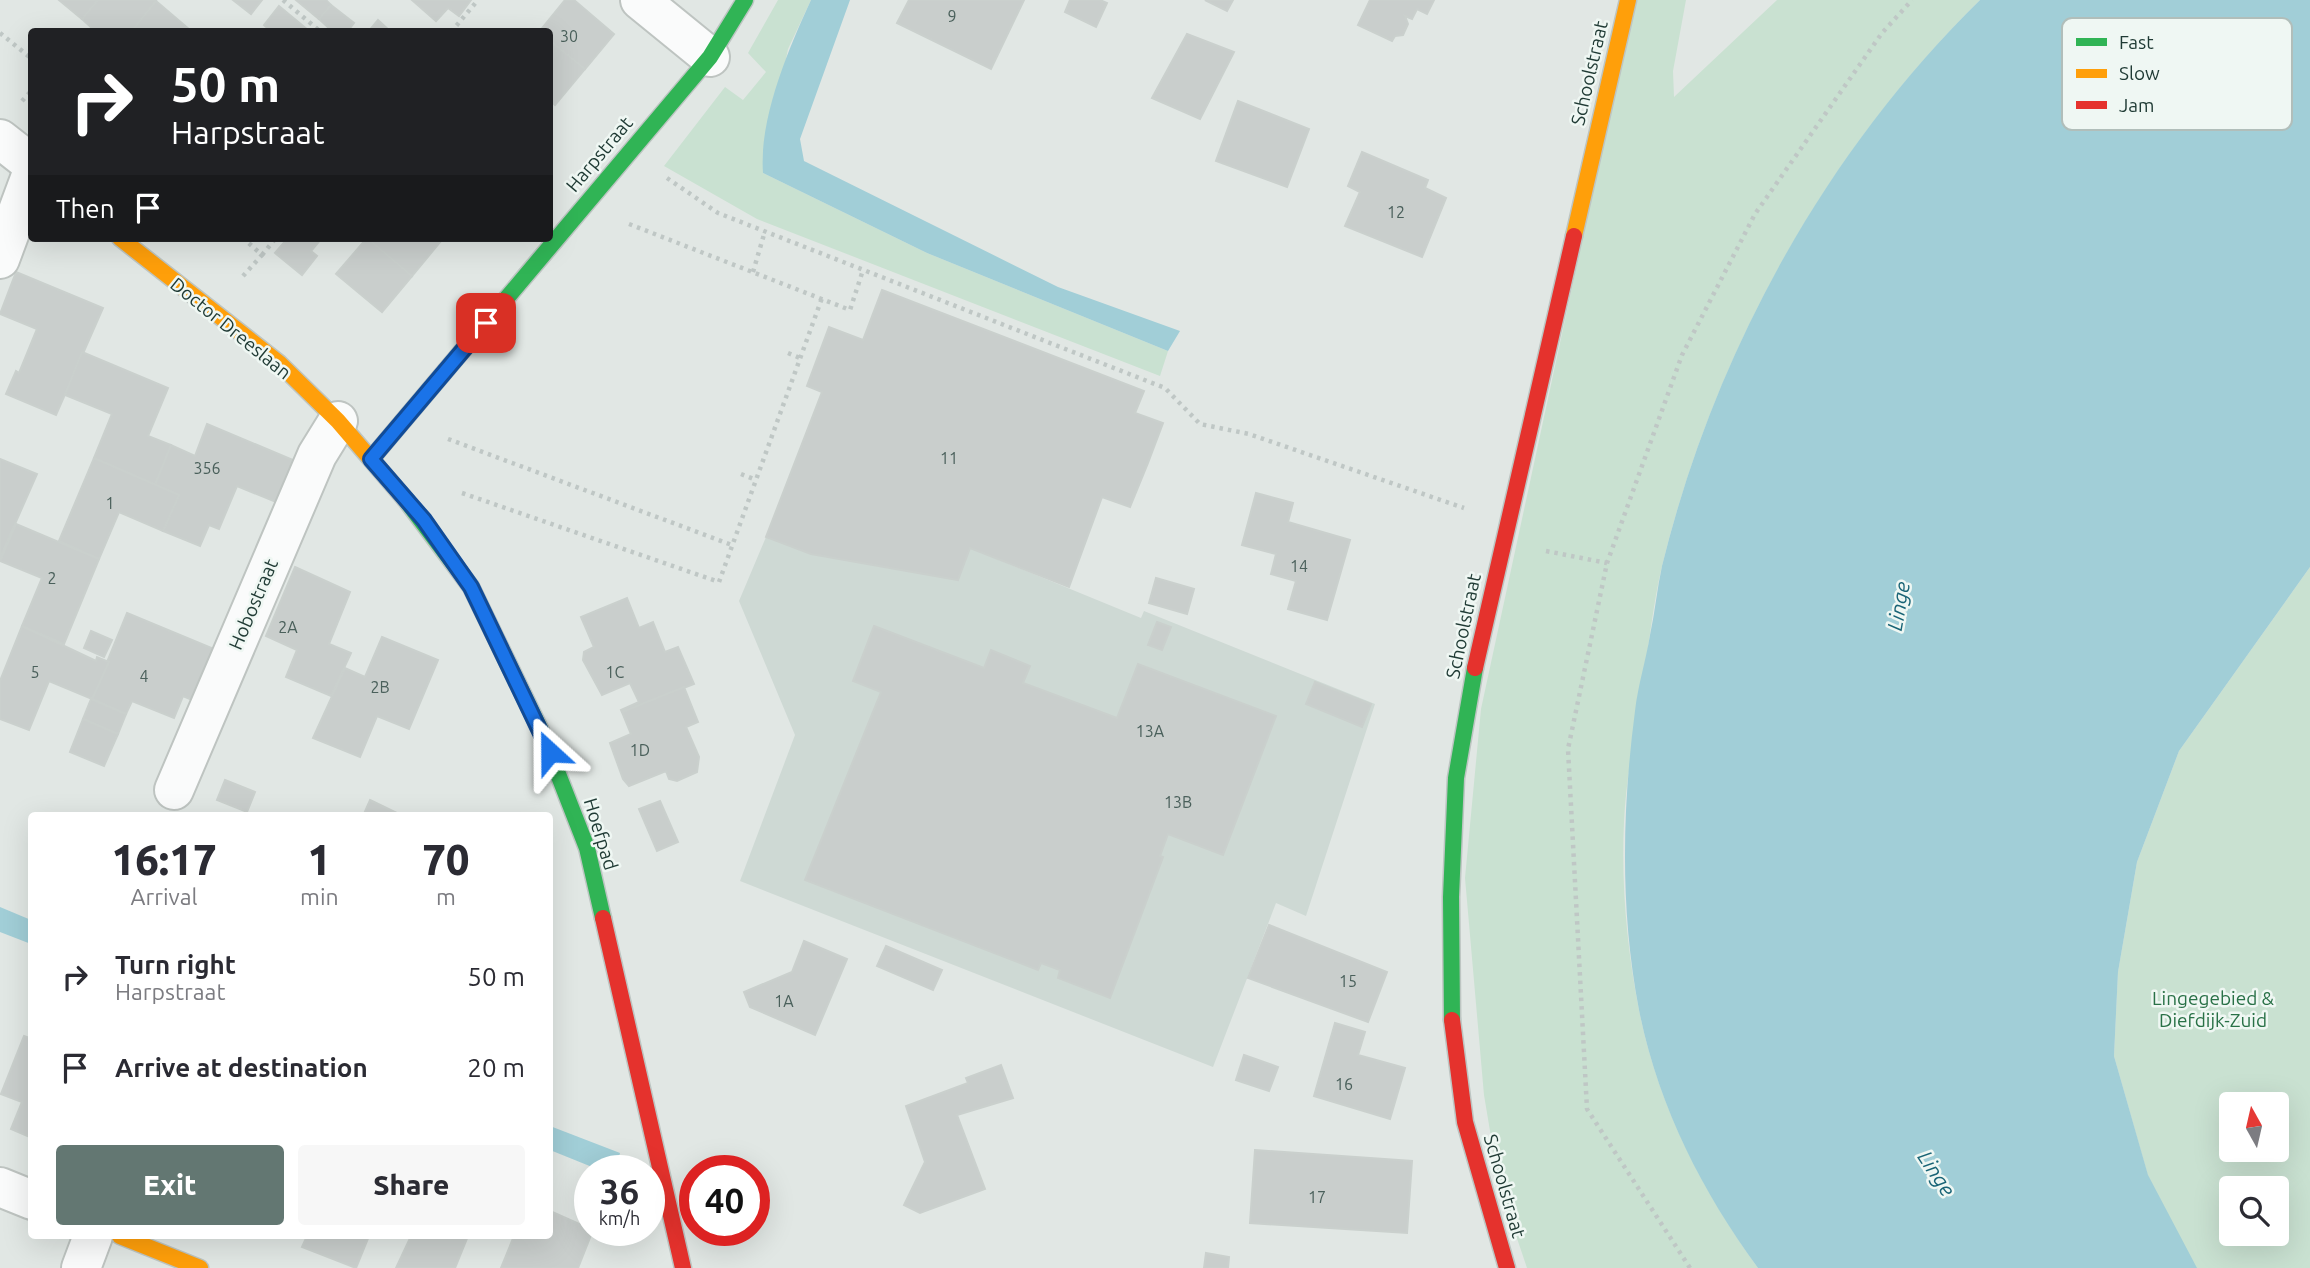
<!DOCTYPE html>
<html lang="en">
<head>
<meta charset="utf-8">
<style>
  :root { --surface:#fff; --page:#f7f7f7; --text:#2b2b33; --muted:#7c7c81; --accent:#637772 }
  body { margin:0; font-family:Ubuntu,sans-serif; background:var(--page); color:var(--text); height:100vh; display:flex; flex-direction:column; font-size:26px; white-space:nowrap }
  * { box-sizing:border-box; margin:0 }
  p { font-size:23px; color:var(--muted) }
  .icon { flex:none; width:38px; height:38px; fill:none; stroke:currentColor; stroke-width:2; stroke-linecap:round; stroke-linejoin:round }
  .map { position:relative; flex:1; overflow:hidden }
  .details { position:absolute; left:28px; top:812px; width:525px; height:427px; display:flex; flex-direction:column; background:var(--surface); border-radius:7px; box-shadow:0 7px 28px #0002 }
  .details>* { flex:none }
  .guide { position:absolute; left:28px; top:28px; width:525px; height:214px; border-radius:7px; box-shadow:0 7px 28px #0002; background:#202124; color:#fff; overflow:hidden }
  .needle { width:46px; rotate:352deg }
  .buttons { position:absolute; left:2219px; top:1092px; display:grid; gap:14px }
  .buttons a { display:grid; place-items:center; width:70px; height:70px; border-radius:7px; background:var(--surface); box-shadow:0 7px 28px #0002; font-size:35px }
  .speed { position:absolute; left:574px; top:1155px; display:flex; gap:14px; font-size:35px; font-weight:700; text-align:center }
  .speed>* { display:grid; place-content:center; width:91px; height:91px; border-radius:50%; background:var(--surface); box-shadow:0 7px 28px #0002; line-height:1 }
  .speed small { font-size:18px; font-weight:400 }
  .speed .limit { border:10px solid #d22; background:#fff; color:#111 }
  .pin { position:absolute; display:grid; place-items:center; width:60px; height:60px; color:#fff; margin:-30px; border-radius:14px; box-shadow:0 4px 10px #0006 }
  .me { position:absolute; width:77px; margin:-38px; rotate:336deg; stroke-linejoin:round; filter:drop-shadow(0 0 5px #0008) }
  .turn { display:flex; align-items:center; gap:24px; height:147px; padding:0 28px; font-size:32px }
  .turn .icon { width:91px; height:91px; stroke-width:2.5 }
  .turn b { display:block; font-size:49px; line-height:60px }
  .then { display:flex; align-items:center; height:66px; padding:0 28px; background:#0003; gap:14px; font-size:26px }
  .eta { display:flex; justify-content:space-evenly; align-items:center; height:119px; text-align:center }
  .eta b { font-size:42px; font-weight:800; line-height:49px }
  .action { display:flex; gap:14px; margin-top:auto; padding:14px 28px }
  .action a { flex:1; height:80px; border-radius:7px; background:var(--accent); color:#fff; font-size:28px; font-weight:800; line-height:80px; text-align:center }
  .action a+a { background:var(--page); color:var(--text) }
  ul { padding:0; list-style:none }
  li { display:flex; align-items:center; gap:21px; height:91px; padding:0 28px }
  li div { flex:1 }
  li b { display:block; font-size:26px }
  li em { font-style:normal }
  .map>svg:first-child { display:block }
  .built { fill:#ced9d4 }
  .green { fill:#c9e1d1; fill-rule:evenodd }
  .water { fill:#a1ced7 }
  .building { fill:#c9cecc; stroke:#cad0cd; stroke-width:2 }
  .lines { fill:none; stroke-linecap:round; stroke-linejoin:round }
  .street-casing { stroke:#bec4c1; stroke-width:42 }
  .fast-casing { stroke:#bdc5c2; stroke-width:19 }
  .slow-casing { stroke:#bdc5c2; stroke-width:19 }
  .jam-casing { stroke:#bdc5c2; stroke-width:19 }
  .path { stroke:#bfc7c5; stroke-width:4.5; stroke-dasharray:3.5 5; stroke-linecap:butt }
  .street { stroke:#fafbfb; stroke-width:38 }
  .fast { stroke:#30b455; stroke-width:16 }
  .slow { stroke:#ff9f0a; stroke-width:16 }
  .jam { stroke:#e5322d; stroke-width:16 }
  .route-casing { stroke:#114b97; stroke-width:18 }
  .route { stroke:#1a73e8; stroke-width:12 }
  .labels { text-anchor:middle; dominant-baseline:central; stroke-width:5; stroke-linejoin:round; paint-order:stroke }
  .number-label { font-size:16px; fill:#4a605b }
  .street-label { font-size:19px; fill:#1f3a34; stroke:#eff7f3 }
  .park-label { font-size:19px; fill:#297147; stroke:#eff7f3 }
  .water-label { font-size:21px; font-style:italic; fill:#196476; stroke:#eff7f3 }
  .key { fill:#eff7f3; stroke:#b1beba; stroke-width:2 }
  .key-label { font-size:19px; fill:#1f3a34 }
</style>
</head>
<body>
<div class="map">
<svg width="2310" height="1268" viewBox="0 0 2310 1268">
  <rect width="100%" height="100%" fill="#e1e7e4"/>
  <polygon class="built" points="766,537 811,554 958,580 970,548 1141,618 1144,611 1375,704 1306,916 1276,903 1213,1067 740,881 795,735 739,601"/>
  <g class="green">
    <polygon points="778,0 811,0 788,49 763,173 927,253 1168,351 1160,376 757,219 664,166 725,87 743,100 766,72 748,53"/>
    <path d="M1634,0h52l-13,71 1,26 103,-97h203c-155,153 -266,354 -318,566 -9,38 -13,79 -19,117 -7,46 -17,93 -19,139 -3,62 3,127 15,188 19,95 63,180 119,258h-231l-28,-83 -15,-90 -19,-217 16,-169z"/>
    <path d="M2310,567v701h-114l-48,-92 -34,-120 4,-84 19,-110 42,-111zM2231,1104h46v46h-46zM2231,1188h46v46h-46z"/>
  </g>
  <g class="water">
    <path d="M811,0h39l-50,139 4,22 254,126 122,44 -12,20 -241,-98 -164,-80c-4,-55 25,-123 48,-173z"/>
    <path d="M1980,0h330v567l-131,184 -42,111 -19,110 -4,84 34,119 49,93h-439c-57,-78 -100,-163 -119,-258 -19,-99 -17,-200 -4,-299 3,-26 11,-51 15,-76 5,-23 7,-46 12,-69 52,-212 162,-413 318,-566z"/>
    <polygon points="0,907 31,920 31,944 0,932"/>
    <polygon points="550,1126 620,1153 615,1171 602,1171 550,1150"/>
  </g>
  <g class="building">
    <polygon points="59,0 98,0 82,19"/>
    <polygon points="98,0 154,0 156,1 131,32 96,32 82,19"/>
    <polygon points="233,0 262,0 251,14"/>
    <polygon points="296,0 326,0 331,5 319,19"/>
    <polygon points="412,0 471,0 459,16 448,8 436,21"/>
    <polygon points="565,0 574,0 614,34 585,69 550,41 550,32 539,32"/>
    <polygon points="909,0 1024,0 991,69 897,23"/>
    <polygon points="1070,0 1100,0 1107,3 1096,27 1065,12"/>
    <polygon points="1205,0 1233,0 1227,11"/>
    <polygon points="1370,0 1434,0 1427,14 1417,9 1412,19 1405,16 1408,24 1403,35 1395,36 1392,41 1358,25"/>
    <polygon points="156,1 190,30 189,32 131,32"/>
    <polygon points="331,5 354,23 347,32 333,32 319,19"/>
    <polygon points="279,6 308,30 306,32 272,32 264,25"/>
    <polygon points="378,20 391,32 368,32"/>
    <polygon points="1187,34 1234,52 1200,119 1152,98"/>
    <polygon points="550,41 585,69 555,105 550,100"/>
    <polygon points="1238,101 1309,129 1287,187 1216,161"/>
    <polygon points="1362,152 1428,180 1425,188 1446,198 1422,257 1345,226 1360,192 1348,186"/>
    <polygon points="288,238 322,238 311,251 317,256 302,275 275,253"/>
    <polygon points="367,238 412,276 382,312 336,274"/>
    <polygon points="367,238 437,238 441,241 412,276"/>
    <polygon points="16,272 103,308 56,415 6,394 16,371 19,373 37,329 0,314"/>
    <polygon points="882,290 1144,391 1135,413 1163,423 1148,463 1130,507 1102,497 1069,587 970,548 958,580 811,554 766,537 822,392 807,386 829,327 863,340"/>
    <polygon points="82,352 168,388 148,436 171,445 155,485 94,458 112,414 65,395"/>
    <polygon points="207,424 293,460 276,502 237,486 219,529 209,525 200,546 163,531 179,495 155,485 171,445 195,456"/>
    <polygon points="94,458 179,495 163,531 119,512 99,559 59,541"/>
    <polygon points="0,459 37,474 0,558"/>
    <polygon points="1256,493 1293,503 1288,522 1350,540 1327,620 1288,609 1296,581 1271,574 1276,554 1242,545"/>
    <polygon points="16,524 99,559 64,644 22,626 42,578 0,561"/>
    <polygon points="295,567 350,592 329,644 351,653 331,696 286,677 297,650 266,636"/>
    <polygon points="1156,578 1194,589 1187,614 1149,603"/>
    <polygon points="627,598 639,628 653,622 665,652 678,647 694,684 622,712 621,710 639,702 630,683 602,695 583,660 584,652 594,647 581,617"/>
    <polygon points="127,613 214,649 192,700 183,696 174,718 132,701 126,714 92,699"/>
    <polygon points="1157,622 1171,627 1162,650 1148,645"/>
    <polygon points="22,626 96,661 97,657 109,662 92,699 49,681 29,730 0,719 0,681"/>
    <polygon points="874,626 984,668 991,650 1030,666 1023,683 1117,718 1138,664 1276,716 1223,855 1168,834 1160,856 1163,857 1110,998 1058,978 1060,970 1041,963 1038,970 805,880 881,692 853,681"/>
    <polygon points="91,631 112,640 104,657 84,648"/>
    <polygon points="382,637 438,660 409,729 377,716 360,757 313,738 345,668 365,677"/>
    <polygon points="1315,682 1371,704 1362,727 1306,704"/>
    <polygon points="684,687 698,722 686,727 699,757 697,772 677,781 669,779 666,771 629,786 623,779 610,743 631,734 622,712"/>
    <polygon points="91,699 126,714 118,734 83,719"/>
    <polygon points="83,719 118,734 104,766 70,752"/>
    <polygon points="225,780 255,792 247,812 217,800"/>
    <polygon points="370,800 403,816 363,816"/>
    <polygon points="660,801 678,842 657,851 639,809"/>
    <polygon points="1269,925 1387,972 1368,1022 1248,978"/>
    <polygon points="804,941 847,959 815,1035 750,1007 744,992 792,972"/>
    <polygon points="886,946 942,970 933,990 877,966"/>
    <polygon points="1335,1023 1365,1032 1358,1055 1405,1068 1390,1119 1314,1096"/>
    <polygon points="24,1036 32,1039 32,1138 11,1129 22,1102 1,1094"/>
    <polygon points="1244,1055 1278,1067 1269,1091 1236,1080"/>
    <polygon points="1001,1065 1013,1098 957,1115 985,1189 920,1213 904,1205 925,1162 906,1106 968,1083 966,1078"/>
    <polygon points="1255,1150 1412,1161 1407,1233 1250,1223"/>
    <polygon points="550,1211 593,1230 578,1268 501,1268 514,1236 550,1236"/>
    <polygon points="307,1236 369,1236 356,1268 302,1247"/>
    <polygon points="411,1236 468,1236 455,1268 396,1268"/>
    <polygon points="1206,1253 1229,1257 1228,1268 1204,1268"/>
  </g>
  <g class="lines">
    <defs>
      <g id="street">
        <polyline points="640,0 710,57"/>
        <polyline points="0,139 32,164"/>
        <polyline points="0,259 32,173"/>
        <polyline points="174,790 317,455 338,421"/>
        <polyline points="0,1187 32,1200"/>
        <polyline points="81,1268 93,1236"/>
      </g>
      <g id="fast">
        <polyline points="371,459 710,57 745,0"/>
        <polyline points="405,499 471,587 542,733 587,848 603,918"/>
        <polyline points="1452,1020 1451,897 1456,778 1475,668"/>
      </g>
      <g id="slow">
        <polyline points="1574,236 1628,0"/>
        <polyline points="120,238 279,363 338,421 405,499"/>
        <polyline points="120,1236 200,1268"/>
      </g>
      <g id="jam">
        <polyline points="1475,668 1574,236"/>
        <polyline points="603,918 683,1268"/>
        <polyline points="1452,1020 1465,1122 1507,1268"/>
      </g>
    </defs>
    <use href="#street" class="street-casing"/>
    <use href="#fast" class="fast-casing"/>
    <use href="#slow" class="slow-casing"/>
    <use href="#jam" class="jam-casing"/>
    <g class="path">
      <polyline points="283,0 321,32"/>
      <polyline points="451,32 478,0"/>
      <polyline points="0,33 32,59"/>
      <polyline points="22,101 32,90"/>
      <polyline points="667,178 718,213 1165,388 1200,424 1249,434 1464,508"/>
      <polyline points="629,224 850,310 863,270"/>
      <polyline points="262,255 276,238"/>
      <polyline points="753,272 765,231"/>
      <polyline points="243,276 262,255 243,238"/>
      <polyline points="788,353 800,358"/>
      <polyline points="448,439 732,545"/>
      <polyline points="741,474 756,480"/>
      <polyline points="462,493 719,582 822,298"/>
      <polyline points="1546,551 1607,563"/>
      <polyline points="1690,1268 1587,1109 1568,749 1607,563 1682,355 1755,214 1882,33 1912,0"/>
    </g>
    <use href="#street" class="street"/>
    <use href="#fast" class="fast"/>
    <use href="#slow" class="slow"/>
    <use href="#jam" class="jam"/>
  </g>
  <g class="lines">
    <defs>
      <polyline id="route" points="486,323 371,459 424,520 471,587 550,752"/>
    </defs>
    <use href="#route" class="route-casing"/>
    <use href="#route" class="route"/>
  </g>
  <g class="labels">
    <g class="number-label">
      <text x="952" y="16">9</text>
      <text x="569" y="36">30</text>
      <text x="1396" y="212">12</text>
      <text x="949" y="458">11</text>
      <text x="207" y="468">356</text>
      <text x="110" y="503">1</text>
      <text x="1299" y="566">14</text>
      <text x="52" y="578">2</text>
      <text x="288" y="627">2A</text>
      <text x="35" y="672">5</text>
      <text x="615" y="672">1C</text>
      <text x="144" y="676">4</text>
      <text x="380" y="687">2B</text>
      <text x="1150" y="731">13A</text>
      <text x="640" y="750">1D</text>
      <text x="1178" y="802">13B</text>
      <text x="1348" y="981">15</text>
      <text x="784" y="1001">1A</text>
      <text x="1344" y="1084">16</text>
      <text x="1317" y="1197">17</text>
    </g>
    <g class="street-label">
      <text transform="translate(1589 73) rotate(-77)">Schoolstraat</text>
      <text transform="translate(599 154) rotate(-50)">Harpstraat</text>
      <text transform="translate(231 328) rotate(39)">Doctor Dreeslaan</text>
      <text transform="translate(253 604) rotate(-67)">Hobostraat</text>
      <text transform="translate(1463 626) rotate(-78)">Schoolstraat</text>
      <text transform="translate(601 834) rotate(73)">Hoefpad</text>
      <text transform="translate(1505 1186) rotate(74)">Schoolstraat</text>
    </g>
    <g class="park-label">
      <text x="2213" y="998">Lingegebied &amp;<tspan x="2213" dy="22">Diefdijk-Zuid</tspan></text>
    </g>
    <g class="water-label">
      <text transform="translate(1898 606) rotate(-80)">Linge</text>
      <text transform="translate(1937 1173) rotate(57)">Linge</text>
    </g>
  </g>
  <rect x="2062" y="18" width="230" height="112" rx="10" class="key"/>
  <rect x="2076" y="38" width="31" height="8" fill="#30b455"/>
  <rect x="2076" y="69" width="31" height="9" fill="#ff9f0a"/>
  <rect x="2076" y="101" width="31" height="8" fill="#e5322d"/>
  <g class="key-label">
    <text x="2119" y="49">Fast</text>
    <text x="2119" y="80">Slow</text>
    <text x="2119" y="112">Jam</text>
  </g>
</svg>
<div class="buttons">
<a><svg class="needle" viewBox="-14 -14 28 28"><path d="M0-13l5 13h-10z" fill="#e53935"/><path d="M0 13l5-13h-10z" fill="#7c7c81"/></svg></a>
<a><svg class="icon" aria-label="search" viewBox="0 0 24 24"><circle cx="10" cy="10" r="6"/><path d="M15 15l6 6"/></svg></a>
</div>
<div class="speed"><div>36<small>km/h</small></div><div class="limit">40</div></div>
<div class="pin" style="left:486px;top:323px;background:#d93025"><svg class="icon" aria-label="arrive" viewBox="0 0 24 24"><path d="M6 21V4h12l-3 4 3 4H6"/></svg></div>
<svg class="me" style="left:550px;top:752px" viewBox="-20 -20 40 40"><path d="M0-17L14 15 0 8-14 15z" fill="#1a73e8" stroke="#fff" stroke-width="4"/></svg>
<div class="guide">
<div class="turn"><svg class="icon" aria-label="right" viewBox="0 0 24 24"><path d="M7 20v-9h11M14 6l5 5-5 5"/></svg><div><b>50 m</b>Harpstraat</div></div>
<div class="then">Then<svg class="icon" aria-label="arrive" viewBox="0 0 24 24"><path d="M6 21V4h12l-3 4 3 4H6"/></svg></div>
</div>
<section class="details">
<div class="eta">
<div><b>16:17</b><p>Arrival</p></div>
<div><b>1</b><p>min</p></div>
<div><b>70</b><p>m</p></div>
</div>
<ul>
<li><svg class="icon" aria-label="right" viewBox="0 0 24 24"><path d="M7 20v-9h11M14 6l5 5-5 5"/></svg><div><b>Turn right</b><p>Harpstraat</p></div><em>50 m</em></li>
<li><svg class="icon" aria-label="arrive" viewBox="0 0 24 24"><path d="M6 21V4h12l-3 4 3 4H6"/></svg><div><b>Arrive at destination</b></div><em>20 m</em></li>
</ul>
<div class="action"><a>Exit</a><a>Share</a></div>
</section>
</div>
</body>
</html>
